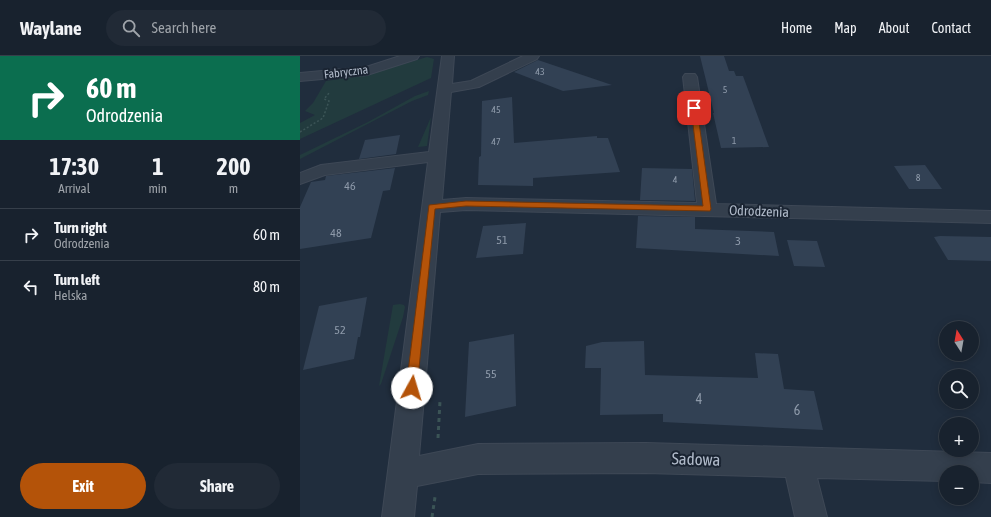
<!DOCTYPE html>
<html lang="en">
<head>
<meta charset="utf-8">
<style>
  :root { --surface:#18222e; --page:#212a36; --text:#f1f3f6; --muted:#9fa4aa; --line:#363f4a; --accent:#b45309 }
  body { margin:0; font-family:"Asap Condensed",sans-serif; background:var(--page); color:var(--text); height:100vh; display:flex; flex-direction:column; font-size:15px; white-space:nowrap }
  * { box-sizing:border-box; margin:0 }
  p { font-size:13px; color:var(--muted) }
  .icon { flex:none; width:22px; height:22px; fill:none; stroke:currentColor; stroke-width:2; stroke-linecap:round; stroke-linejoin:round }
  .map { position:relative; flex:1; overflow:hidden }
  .sheet { display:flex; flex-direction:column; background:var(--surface); width:300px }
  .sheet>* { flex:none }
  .hud { background:#0b6e4f; color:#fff; overflow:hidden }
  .needle { width:26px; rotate:349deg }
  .buttons { position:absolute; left:639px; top:265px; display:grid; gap:8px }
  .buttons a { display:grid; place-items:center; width:40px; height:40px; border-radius:50%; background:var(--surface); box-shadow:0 2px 10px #0003,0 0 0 1px var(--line); font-size:20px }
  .pin { position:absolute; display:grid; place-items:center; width:34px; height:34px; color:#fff; margin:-17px; border-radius:8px; box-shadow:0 2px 6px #0006 }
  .me { position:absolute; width:44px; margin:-22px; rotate:6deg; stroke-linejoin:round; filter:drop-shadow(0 0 3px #0008) }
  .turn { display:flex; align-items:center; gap:14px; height:84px; padding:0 20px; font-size:18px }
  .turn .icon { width:52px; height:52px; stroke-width:2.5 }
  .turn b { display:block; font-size:28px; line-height:34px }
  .eta { display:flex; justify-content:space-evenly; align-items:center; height:68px; text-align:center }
  .eta b { font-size:24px; font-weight:700; line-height:28px }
  .action { display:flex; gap:8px; margin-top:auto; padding:8px 20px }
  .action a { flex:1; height:46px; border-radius:24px; background:var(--accent); color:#fff; font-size:16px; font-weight:700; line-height:46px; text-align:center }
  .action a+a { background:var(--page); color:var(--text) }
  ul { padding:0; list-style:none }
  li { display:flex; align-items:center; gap:12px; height:52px; padding:0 20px; border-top:1px solid var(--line) }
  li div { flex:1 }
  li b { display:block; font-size:15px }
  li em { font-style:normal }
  header { display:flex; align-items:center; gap:24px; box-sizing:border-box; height:56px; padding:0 20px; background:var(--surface); border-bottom:1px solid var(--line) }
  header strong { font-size:19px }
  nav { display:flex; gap:22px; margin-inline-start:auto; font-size:14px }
  .search { width:280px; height:36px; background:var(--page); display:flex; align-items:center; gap:10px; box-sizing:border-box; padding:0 14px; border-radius:22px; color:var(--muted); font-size:15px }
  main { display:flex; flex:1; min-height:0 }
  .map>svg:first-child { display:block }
  .green { fill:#223b3e }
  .building { fill:#324154 }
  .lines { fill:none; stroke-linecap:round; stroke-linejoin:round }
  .minor-casing { stroke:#3e4856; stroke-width:2 }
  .path-far1 { stroke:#3b5456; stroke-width:1.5; stroke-dasharray:2 2; stroke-linecap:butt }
  .path { stroke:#3b5456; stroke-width:3; stroke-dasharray:4 4; stroke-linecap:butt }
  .minor { fill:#343f4d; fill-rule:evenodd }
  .route { fill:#b45309; stroke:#753606 }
  .labels { text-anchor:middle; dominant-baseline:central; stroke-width:4; stroke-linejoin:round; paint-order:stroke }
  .far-number-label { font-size:10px; fill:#8e9aaa }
  .far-street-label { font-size:12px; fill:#b0bac9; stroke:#1a2432 }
  .number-label { font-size:12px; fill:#8e9aaa }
  .street-label { font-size:14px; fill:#b0bac9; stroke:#1a2432 }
  .near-number-label { font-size:14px; fill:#8e9aaa }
  .near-street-label { font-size:17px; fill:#b0bac9; stroke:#1a2432 }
</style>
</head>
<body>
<header>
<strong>Waylane</strong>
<div class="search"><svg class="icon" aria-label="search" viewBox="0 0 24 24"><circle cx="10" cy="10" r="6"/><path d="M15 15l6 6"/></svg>Search here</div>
<nav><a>Home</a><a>Map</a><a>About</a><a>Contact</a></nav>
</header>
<main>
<section class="sheet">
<div class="hud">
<div class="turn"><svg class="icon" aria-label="right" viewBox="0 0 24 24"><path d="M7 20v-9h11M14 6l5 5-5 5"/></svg><div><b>60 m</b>Odrodzenia</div></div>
</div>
<div class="eta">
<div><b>17:30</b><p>Arrival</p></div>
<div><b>1</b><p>min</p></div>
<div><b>200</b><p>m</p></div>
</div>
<ul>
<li><svg class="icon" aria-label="right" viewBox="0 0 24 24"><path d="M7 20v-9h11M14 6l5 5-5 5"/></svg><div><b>Turn right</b><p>Odrodzenia</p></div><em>60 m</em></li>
<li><svg class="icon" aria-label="left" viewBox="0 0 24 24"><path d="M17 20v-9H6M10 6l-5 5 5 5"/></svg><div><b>Turn left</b><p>Helska</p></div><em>80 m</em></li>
</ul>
<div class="action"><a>Exit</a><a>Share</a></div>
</section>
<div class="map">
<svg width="691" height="461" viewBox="0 0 691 461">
  <rect width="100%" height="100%" fill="#202d3d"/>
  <g class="green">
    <polygon points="127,1 134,3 131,22 0,83 0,67 15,59 5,55 13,47 26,25 67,19"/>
    <polygon points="129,35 128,39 112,45 0,103 0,99 68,66 115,40"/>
    <polygon points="131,61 127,90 118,91"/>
    <polygon points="100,248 104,249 105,251 103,261 81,328 79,330 93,249"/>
  </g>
  <g class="building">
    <polygon points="400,0 424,0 429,15 434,15 436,20 443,20 469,91 421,92 413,57 414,57"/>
    <polygon points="238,4 312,29 263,35 214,16"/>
    <polygon points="212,41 214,87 297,80 297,82 308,82 320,116 233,122 233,130 178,129 179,101 181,100 182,45"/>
    <polygon points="100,79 96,98 59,103 65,84"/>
    <polygon points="625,109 642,133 609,133 594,110"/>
    <polygon points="95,112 90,134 83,135 71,182 0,193 0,151 11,126 25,124 26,120"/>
    <polygon points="342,112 392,113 395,145 340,144"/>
    <polygon points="338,160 395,161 395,173 474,176 479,200 336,192"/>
    <polygon points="226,167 223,198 176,202 183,170"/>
    <polygon points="640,180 691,181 691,205 648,204 634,181"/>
    <polygon points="487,184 517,185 525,211 494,210"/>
    <polygon points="67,241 60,281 58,281 54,303 3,314 19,250"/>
    <polygon points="214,278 216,350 165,361 169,286"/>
    <polygon points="344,285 345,319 458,322 455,297 478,298 484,333 514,335 523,374 363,366 363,358 300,359 301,312 285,312 286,290 302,286"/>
  </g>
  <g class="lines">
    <defs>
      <g id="minor">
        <polygon points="100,0 119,0 117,3 67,19 0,25 0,17 66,11"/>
        <polygon points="142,0 154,0 152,28 171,25 223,0 239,0 237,3 179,31 151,36 142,144 166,142 397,147 383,21 385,18 395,18 397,21 416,148 691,155 691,167 166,154 140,156 119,400 178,388 346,387 691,397 691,427 672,426 672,416 646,416 646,425 517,422 527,461 495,461 486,421 346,417 178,418 117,430 114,461 82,461 128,106 25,119 0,128 0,117 21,109 129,96"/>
      </g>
    </defs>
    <use href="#minor" class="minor-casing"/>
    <polyline class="path-far1" points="0,76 23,62 29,45 24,43 29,37"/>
    <g class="path">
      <polyline points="138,382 140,345"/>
      <polyline points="132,461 135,441"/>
    </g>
    <use href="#minor" class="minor"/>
  </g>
  <polygon class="route" points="394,50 397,52 411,153 410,155 166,150 135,153 117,332 116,336 112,337 108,336 106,332 129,149 166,145 403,150 391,52"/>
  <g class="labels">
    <g class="far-number-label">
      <text x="240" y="15">43</text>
      <text x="425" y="33">5</text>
      <text x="196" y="53">45</text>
      <text x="434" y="84">1</text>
      <text x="196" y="85">47</text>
      <text x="618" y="121">8</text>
      <text x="375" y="123">4</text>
    </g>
    <g class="far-street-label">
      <text transform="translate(46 16) rotate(-7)">Fabryczna</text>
    </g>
    <g class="number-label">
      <text x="50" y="130">46</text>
      <text x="36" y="177">48</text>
      <text x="202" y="184">51</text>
      <text x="438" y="185">3</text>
      <text x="40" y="274">52</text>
      <text x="191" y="318">55</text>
    </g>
    <g class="street-label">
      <text transform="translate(459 155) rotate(2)">Odrodzenia</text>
    </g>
    <g class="near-number-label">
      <text x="399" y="343">4</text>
      <text x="497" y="354">6</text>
    </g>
    <g class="near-street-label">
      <text transform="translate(396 403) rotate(2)">Sadowa</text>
    </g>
  </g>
</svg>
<div class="buttons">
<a><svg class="needle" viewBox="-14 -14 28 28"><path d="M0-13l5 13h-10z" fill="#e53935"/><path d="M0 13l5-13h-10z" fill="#9fa4aa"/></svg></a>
<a><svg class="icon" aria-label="search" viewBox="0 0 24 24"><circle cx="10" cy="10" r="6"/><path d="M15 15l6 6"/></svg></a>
<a>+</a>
<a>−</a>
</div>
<div class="pin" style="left:394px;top:52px;background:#d93025"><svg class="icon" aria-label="arrive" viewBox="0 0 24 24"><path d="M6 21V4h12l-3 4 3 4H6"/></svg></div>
<svg class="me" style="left:112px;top:332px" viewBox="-20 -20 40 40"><circle r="19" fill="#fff"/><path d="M0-13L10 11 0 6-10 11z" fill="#b45309"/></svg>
</div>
</main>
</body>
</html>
